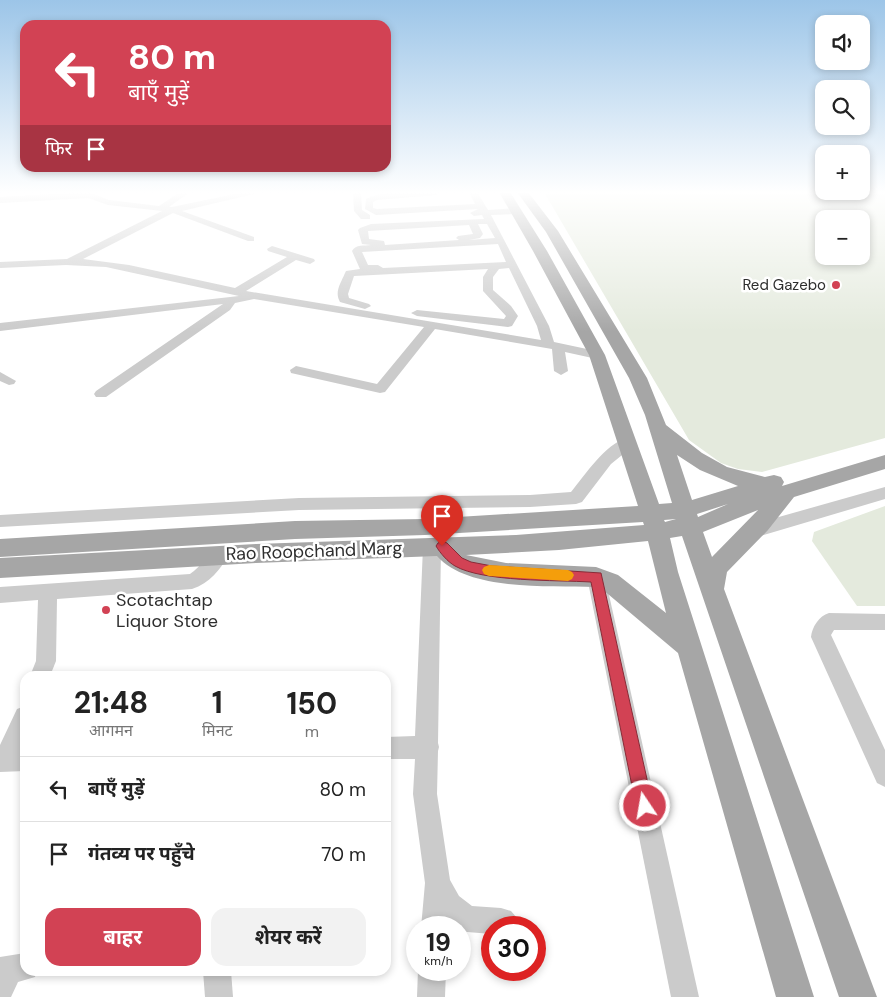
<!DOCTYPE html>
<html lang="hi">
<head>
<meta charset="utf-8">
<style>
  :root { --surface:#fff; --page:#f2f2f2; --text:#222; --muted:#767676; --line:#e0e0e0; --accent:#d24254 }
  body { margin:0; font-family:"DM Sans","Noto Sans Devanagari",sans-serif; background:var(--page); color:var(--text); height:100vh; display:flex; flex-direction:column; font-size:19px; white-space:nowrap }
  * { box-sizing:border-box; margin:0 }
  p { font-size:16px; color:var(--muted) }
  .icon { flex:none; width:28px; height:28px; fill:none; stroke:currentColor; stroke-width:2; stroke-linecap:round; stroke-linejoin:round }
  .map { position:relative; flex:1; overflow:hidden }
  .details { position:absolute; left:20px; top:671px; width:371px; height:305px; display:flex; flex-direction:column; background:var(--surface); border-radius:15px; box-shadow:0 2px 8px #0003 }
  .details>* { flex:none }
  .banner { position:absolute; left:20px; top:20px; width:371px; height:152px; border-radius:15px; box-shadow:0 2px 8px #0003; background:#d24254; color:#fff; overflow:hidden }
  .buttons { position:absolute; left:815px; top:15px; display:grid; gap:10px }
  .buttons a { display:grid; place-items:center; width:55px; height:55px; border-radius:10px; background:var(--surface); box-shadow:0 2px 8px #0003; font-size:25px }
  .speed { position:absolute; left:406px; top:916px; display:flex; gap:10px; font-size:25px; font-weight:700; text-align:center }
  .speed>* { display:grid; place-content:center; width:65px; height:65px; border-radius:50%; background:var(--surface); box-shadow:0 2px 8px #0003; line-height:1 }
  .speed small { font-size:12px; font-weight:400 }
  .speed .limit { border:8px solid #d22; background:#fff; color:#111 }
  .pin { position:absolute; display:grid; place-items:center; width:42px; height:42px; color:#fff; margin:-51px -21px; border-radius:50% 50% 50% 0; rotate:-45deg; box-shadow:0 0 5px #0007 }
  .pin .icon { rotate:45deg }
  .me { position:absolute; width:55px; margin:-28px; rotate:348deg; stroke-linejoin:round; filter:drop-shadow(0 0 4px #0008) }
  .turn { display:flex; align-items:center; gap:18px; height:105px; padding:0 25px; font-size:22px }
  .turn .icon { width:65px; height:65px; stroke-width:2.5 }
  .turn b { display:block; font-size:35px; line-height:42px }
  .then { display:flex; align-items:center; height:48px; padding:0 25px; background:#0003; gap:10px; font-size:19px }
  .eta { display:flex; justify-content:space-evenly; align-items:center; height:85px; text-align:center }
  .eta b { font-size:30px; font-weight:700; line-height:35px }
  .action { display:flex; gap:10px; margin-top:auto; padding:10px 25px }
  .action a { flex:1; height:58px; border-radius:15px; background:var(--accent); color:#fff; font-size:20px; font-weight:700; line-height:58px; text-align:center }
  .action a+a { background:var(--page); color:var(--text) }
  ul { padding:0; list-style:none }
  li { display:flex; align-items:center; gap:15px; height:65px; padding:0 25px; border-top:1px solid var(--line) }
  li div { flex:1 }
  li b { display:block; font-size:19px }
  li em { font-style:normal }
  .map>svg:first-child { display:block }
  .green { fill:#e4eadd; fill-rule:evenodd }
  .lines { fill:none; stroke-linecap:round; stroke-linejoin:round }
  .minor { fill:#cbcbcb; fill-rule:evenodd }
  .major { fill:#a6a6a6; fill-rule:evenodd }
  .route { fill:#d24254; stroke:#882b37 }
  .slow { fill:#f59e0b }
  .poi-dot { fill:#d24254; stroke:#fff; stroke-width:2 }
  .labels { text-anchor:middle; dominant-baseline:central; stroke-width:5; stroke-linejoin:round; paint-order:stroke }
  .far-poi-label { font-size:15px; fill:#2e2e2e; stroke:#fff; text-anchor:end }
  .street-label { font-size:18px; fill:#2e2e2e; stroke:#fff }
  .poi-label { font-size:18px; fill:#2e2e2e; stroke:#fff; text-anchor:start }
</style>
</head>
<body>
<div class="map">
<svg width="885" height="997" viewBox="0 0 885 997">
  <rect width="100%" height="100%" fill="#fff"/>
  <g class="green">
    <path d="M544,192h341v246l-123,34 -24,-3 -17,-6 -32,-23zM824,219h37v37h-37z"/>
    <polygon points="885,506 885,606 857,606 812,541 814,532"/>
  </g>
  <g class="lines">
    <g class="minor">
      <path d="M89,192l20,8 50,6 21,-14h10l-21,15h3l72,-15h18l-80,19 72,26v4h-6l-75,-28 -90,46 46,6 106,23 52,-31 -19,-6 -1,-2 5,-3 42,13 1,2 -5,3 -14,-4 -50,31 295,49 -4,-14 -28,-58 -10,1 -6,8v13l18,16 7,10 -6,10 -4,1 -91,-11 -6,-3 6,-3 87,9 2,-3 -23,-25v-14l5,-8 -134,7 -6,18 1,4 20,6 2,2 -6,3 -25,-7c-6,-10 1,-19 5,-29l1,-2 14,-2 -8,-18c4,-7 12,-5 19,-6l-9,-1 -4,-14 2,-2 11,-4 113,-5 -2,-4 -8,1 -4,-3 8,-4 -102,6 -11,-6 1,-10c21,-10 51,-7 74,-7l-4,3 -59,5 -4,2v6l4,1 98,-5 -6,-12h8l11,18 28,-2 4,3 -4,3 -25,1 58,111 5,16 47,10 2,3 -6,4 -32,-7 3,19 -7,4 -7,-4 -2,-22 -117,-20 -50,63 -5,1 -89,-20 -1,-3 6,-4 81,18 47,-57 -170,-28 -19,4 -5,7 -124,87h-10l-2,-3 2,-3 127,-87 -223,27v-8l239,-27 -133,-29 -40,-2 -66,3v-6l67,-3 95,-48 -54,-6 -20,-7 -88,5v-6zM478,224h9l8,14 -26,2 11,-2 3,-4zM469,225l4,9 -15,2 -2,2 3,2 -74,5 -1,-4 -15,-2 -1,-8zM498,244l8,18 -123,6 -5,-3h-10l-6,-13z"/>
      <polygon points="353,192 361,192 362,210 370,215 370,219 361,219 354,211"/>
      <polygon points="0,372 16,381 14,384 9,385 0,381"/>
      <path d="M627,438l5,1 2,4 -2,4 -21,17 -29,38 -6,2 -46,3 -231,3 -299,17v-12l299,-17 231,-3 41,-3c14,-17 34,-48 56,-54z"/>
      <polygon points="885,487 885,499 754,538 748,536 745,531 748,526 754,524"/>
      <polygon points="432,540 438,542 441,547 438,743 439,747 438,751 437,794 450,880 459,896 472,906 501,908 511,911 517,918 520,928 492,928 492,934 467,932 449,921 449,928 421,928 425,883 413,794 415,759 386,759 386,737 415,736 423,547 426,542"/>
      <path d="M220,547l6,2 3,5c-9,16 -19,29 -37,35l-135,10 -1,62 -6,15h-20l6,-15 2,-61 -38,3v-16l190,-13c11,-7 19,-23 30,-27z"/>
      <polygon points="596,570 602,572 605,577 699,997 671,997 587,577 590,572"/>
      <path d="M829,613l56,1v16h-51l-3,5 54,115v37l-8,-4 -66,-146c1,-10 8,-21 18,-24z"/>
      <polygon points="25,706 25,741 22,749 25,749 25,771 0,772 0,745 17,709"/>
      <polygon points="25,953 25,971 37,971 35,977 18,982 11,997 0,997 0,957"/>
      <polygon points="418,970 446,970 445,997 417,997"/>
      <polygon points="203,971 231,971 233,997 205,997"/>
    </g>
    <path class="major" d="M499,192h11l37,59 58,104 54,149 13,-1 -27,-88 -16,-37 -83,-146 -29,-40h11l30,39 89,147 19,47 36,28 25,14 38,10 9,-2 7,2 3,5 -2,4 103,-31v14l-91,28 -26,33 -41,42 -3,17 153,408h-38l-157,-461 -12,2 8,34 136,425h-38l-98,-344 -76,-64 -7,-2c-45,-2 -126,5 -158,-31l-181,7 -256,15v-20l256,-14 260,-9 128,-10 -1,-3 -218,13 -130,4 -295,18v-18l295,-18 130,-2 213,-13 -49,-151 -56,-104zM677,455l23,15 38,16 -46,14zM728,504l-30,13 -1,-3zM758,510l-46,47 -9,-25zM676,519l-11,3 -1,-2zM648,541l18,72 -48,-38 -22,-8 -90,-4 -40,-8 93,-5z"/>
  </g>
  <linearGradient id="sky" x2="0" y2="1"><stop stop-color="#9cc5e8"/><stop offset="0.58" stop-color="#fff"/><stop offset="1" stop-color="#fff" stop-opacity="0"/></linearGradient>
  <rect width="885" height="332" fill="url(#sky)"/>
  <path class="route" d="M442,541l5,2 15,15 9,4 21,4 109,7 52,233 -2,6 -6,3 -6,-3 -3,-6 -45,-224c-35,-2 -108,0 -136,-16 -7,-4 -15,-13 -19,-20l2,-3z"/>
  <polygon class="slow" points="489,565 568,570 572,572 574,575 572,579 568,581 489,576 484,574 482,570 484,567"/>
  <g class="poi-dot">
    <circle cx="836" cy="285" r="5"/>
    <circle cx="106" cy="610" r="5"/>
  </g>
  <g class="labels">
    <g class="far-poi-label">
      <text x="826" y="285">Red Gazebo</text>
    </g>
    <g class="street-label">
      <text transform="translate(314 551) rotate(-2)">Rao Roopchand Marg</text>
    </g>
    <g class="poi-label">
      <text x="116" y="600">Scotachtap<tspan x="116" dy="21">Liquor Store</tspan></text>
    </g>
  </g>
</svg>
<div class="buttons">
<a><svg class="icon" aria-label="sound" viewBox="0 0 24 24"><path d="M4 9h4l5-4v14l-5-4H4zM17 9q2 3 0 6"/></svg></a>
<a><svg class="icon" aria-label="search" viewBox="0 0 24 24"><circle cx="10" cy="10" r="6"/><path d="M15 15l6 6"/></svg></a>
<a>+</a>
<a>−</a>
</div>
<div class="speed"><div>19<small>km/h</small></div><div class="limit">30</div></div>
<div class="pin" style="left:442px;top:546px;background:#d93025"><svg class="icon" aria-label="arrive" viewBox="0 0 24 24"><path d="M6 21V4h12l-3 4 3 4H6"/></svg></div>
<svg class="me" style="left:645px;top:806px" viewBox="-20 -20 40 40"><circle r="17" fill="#d24254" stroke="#fff" stroke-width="3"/><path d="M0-11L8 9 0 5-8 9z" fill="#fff"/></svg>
<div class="banner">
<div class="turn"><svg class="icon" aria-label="left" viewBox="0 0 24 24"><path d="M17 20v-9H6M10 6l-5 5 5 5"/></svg><div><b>80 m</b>बाएँ मुड़ें</div></div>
<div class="then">फिर<svg class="icon" aria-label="arrive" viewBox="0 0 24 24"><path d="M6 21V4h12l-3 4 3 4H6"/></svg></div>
</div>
<section class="details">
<div class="eta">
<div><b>21:48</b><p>आगमन</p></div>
<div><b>1</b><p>मिनट</p></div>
<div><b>150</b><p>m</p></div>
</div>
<ul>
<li><svg class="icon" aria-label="left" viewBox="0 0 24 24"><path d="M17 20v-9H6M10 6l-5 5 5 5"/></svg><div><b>बाएँ मुड़ें</b></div><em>80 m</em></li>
<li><svg class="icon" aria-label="arrive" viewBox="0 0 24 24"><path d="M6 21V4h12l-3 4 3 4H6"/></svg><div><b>गंतव्य पर पहुँचे</b></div><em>70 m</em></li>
</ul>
<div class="action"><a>बाहर</a><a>शेयर करें</a></div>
</section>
</div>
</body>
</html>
